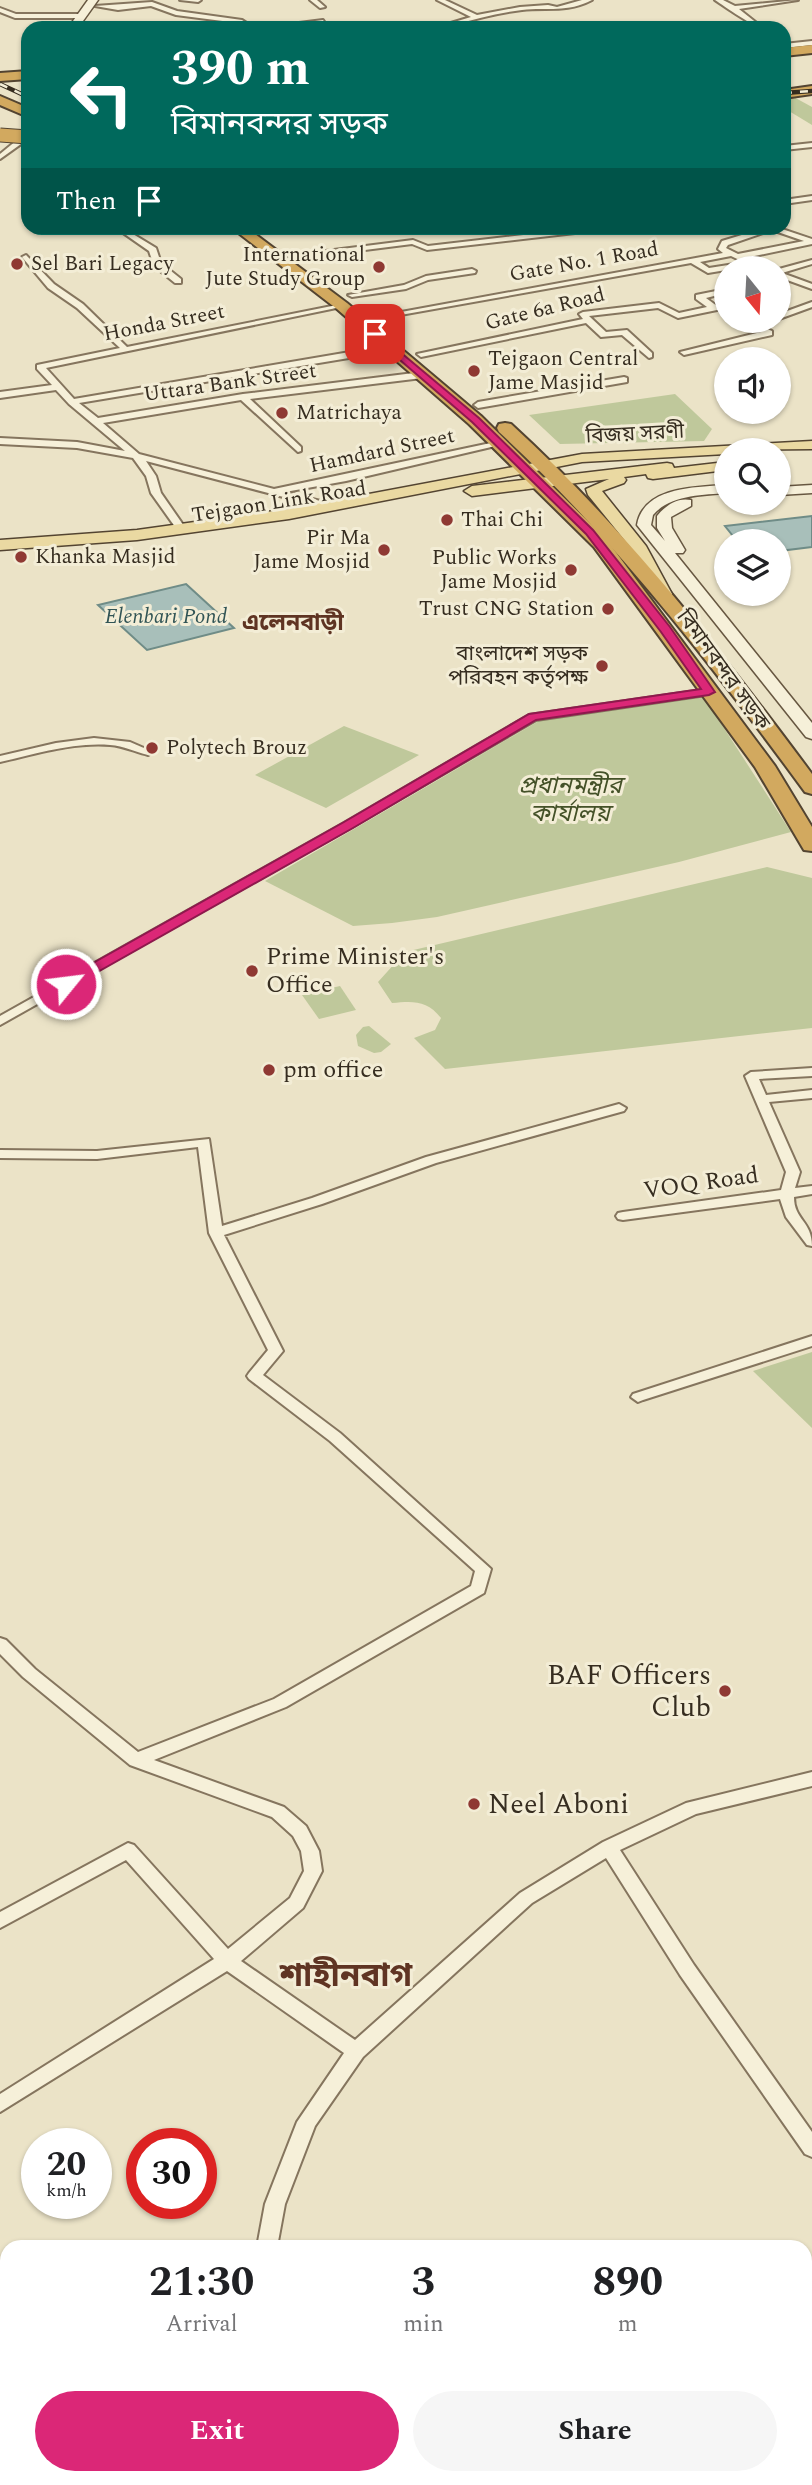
<!DOCTYPE html>
<html lang="en">
<head>
<meta charset="utf-8">
<style>
  :root { --surface:#fff; --page:#f6f6f6; --text:#202124; --muted:#757577; --accent:#db2777 }
  body { margin:0; font-family:Spectral,"Noto Sans Bengali",serif; background:var(--page); color:var(--text); height:100vh; display:flex; flex-direction:column; font-size:26px; white-space:nowrap }
  * { box-sizing:border-box; margin:0 }
  p { font-size:23px; color:var(--muted) }
  .icon { flex:none; width:38px; height:38px; fill:none; stroke:currentColor; stroke-width:2; stroke-linecap:round; stroke-linejoin:round }
  .map { position:relative; flex:1; overflow:hidden }
  .drawer { position:absolute; left:0px; top:2240px; width:812px; height:245px; display:flex; flex-direction:column; background:var(--surface); border-radius:21px 21px 0 0; box-shadow:0 2px 5px #0004 }
  .drawer>* { flex:none }
  .banner { position:absolute; left:21px; top:21px; width:770px; height:214px; border-radius:21px; box-shadow:0 2px 5px #0004; background:#00695c; color:#fff; overflow:hidden }
  .needle { width:46px; rotate:162deg }
  .fabs { position:absolute; left:714px; top:256px; display:grid; gap:14px }
  .fabs a { display:grid; place-items:center; width:77px; height:77px; border-radius:50%; background:var(--surface); box-shadow:0 2px 5px #0004; font-size:35px }
  .speed { position:absolute; left:21px; top:2128px; display:flex; gap:14px; font-size:35px; font-weight:700; text-align:center }
  .speed>* { display:grid; place-content:center; width:91px; height:91px; border-radius:50%; background:var(--surface); box-shadow:0 2px 5px #0004; line-height:1 }
  .speed small { font-size:18px; font-weight:400 }
  .speed .limit { border:10px solid #d22; background:#fff; color:#111 }
  .pin { position:absolute; display:grid; place-items:center; width:60px; height:60px; color:#fff; margin:-30px; border-radius:14px; box-shadow:0 4px 10px #0006 }
  .me { position:absolute; width:77px; margin:-38px; rotate:61deg; stroke-linejoin:round; filter:drop-shadow(0 0 5px #0008) }
  .turn { display:flex; align-items:center; gap:24px; height:147px; padding:0 35px; font-size:32px }
  .turn .icon { width:91px; height:91px; stroke-width:2.5 }
  .turn b { display:block; font-size:49px; line-height:60px }
  .then { display:flex; align-items:center; height:66px; padding:0 35px; background:#0003; gap:14px; font-size:26px }
  .eta { display:flex; justify-content:space-evenly; align-items:center; height:119px; text-align:center }
  .eta b { font-size:42px; font-weight:700; line-height:49px }
  .action { display:flex; gap:14px; margin-top:auto; padding:14px 35px }
  .action a { flex:1; height:80px; border-radius:42px; background:var(--accent); color:#fff; font-size:28px; font-weight:700; line-height:80px; text-align:center }
  .action a+a { background:var(--page); color:var(--text) }
  .map>svg:first-child { display:block }
  .green { fill:#bfc89b }
  .water { fill:#a8bfba; stroke:#6f8c87; stroke-width:2 }
  .lines { fill:none; stroke-linecap:round; stroke-linejoin:round }
  .street-casing { stroke:#85755e; stroke-width:4 }
  .secondary-casing { stroke:#675741; stroke-width:3 }
  .primary-casing { stroke:#534431; stroke-width:3 }
  .highway-casing { stroke:#534431; stroke-width:4 }
  .street { fill:#f6f0d9; fill-rule:evenodd }
  .secondary { fill:#f6f0d9; fill-rule:evenodd }
  .primary { fill:#ead9a2; fill-rule:evenodd }
  .highway { fill:#d2a95f; fill-rule:evenodd }
  .rail-casing { stroke:#362d20; stroke-width:4.5 }
  .rail { stroke:#f3edd6; stroke-width:2.5; stroke-dasharray:8; stroke-linecap:butt }
  .highway-bridge-casing { stroke:#534431; stroke-width:15; stroke-linecap:butt }
  .highway-bridge { stroke:#d2a95f; stroke-width:13 }
  .route { fill:#db2777; stroke:#8e194d; stroke-width:2 }
  .poi-dot { fill:#8f3933; stroke:#f3edd6; stroke-width:2.5 }
  .labels { text-anchor:middle; dominant-baseline:central; stroke-width:6; stroke-linejoin:round; paint-order:stroke }
  .far-poi-label { font-size:21px; fill:#362d20; stroke:#f3edd6; text-anchor:start }
  .far-street-label { font-size:21px; fill:#362d20; stroke:#f3edd6 }
  .far-water-label { font-size:21px; font-style:italic; fill:#315455; stroke:#f3edd6 }
  .far-quarter-label { font-size:23px; font-weight:bold; fill:#5f3423; stroke:#f3edd6 }
  .park-label { font-size:24px; font-style:italic; fill:#445128; stroke:#f3edd6 }
  .poi-label { font-size:24px; fill:#362d20; stroke:#f3edd6; text-anchor:start }
  .street-label { font-size:24px; fill:#362d20; stroke:#f3edd6 }
  .near-poi-label { font-size:28px; fill:#362d20; stroke:#f3edd6; text-anchor:end }
  .near-quarter-label { font-size:33px; font-weight:bold; fill:#5f3423; stroke:#f3edd6 }
</style>
</head>
<body>
<div class="map">
<svg width="812" height="2485" viewBox="0 0 812 2485">
  <rect width="100%" height="100%" fill="#ebe3c7"/>
  <g class="green">
    <polygon points="790,95 812,107 812,125 784,108 784,96"/>
    <polygon points="675,394 712,429 704,441 560,444 529,415"/>
    <polygon points="704,697 791,832 679,862 437,917 392,923 353,926 265,881 544,718"/>
    <polygon points="344,726 419,755 326,808 255,775"/>
    <path d="M767,867l45,11v150l-367,41 -31,-31 21,-8 6,-12c-14,-18 -28,-17 -49,-15l-14,-21 27,-30z"/>
    <polygon points="340,986 356,1010 319,1019 302,995"/>
    <polygon points="369,1026 391,1044 381,1052 374,1053 358,1046 356,1035 363,1027"/>
    <polygon points="812,1352 812,1428 753,1371"/>
  </g>
  <g class="water">
    <polygon points="812,516 812,547 779,551 779,541 737,541 725,526"/>
    <polygon points="186,584 234,628 147,650 98,605"/>
  </g>
  <g class="lines">
    <defs>
      <g id="street">
        <polygon points="180,0 201,0 198,2"/>
        <polygon points="310,0 317,0 325,7 320,8"/>
        <path d="M437,0h8l32,15 43,-8 28,-2 9,2 25,-7h10c-25,13 -44,7 -70,10 -24,3 -48,9 -71,16l1,2h-6l-2,-3 27,-8z"/>
        <path d="M715,0h8l12,6 63,-6 -59,9 24,19c-8,0 -39,-22 -48,-28z"/>
        <polygon points="152,2 177,11 242,20 254,28 247,28 238,23 176,15 151,6 118,10 95,6"/>
        <polygon points="0,8 16,14 80,14 83,16 80,18 15,18 0,12"/>
        <polygon points="323,20 325,23 272,28 275,26"/>
        <polygon points="166,26 188,28 163,28"/>
        <polygon points="812,41 812,45 784,48 784,44"/>
        <polygon points="22,136 28,136 28,139 0,159 0,154"/>
        <polygon points="812,143 812,147 784,150 784,146"/>
        <polygon points="812,196 812,200 784,204 784,200"/>
        <polygon points="116,228 123,228 156,248 161,263 181,279 181,283 175,283 154,266 149,251"/>
        <polygon points="585,228 605,228 601,230 427,250 412,244 302,258 298,256 302,254 413,240 428,246"/>
        <path d="M765,228h14l33,11v5l-67,14 22,10h-11l-25,-12 -31,6 9,6 32,-5h3v4l-18,1v2l-18,3 -17,-10 -313,56 -4,-2 349,-64 -5,-4 4,-8zM772,230l32,11 -66,13 -12,-6 2,-3z"/>
        <polygon points="26,255 54,284 83,304 127,347 342,304 346,306 46,368 74,399 391,345 395,348 391,351 79,403 98,418 243,394 422,372 426,375 422,378 250,399 301,447 301,451 298,452 241,400 103,423 139,454 274,489 500,441 504,444 346,481 285,492 332,504 334,506 329,509 146,461 156,476 161,493 186,529 178,531 151,493 146,476 133,458 77,448 0,444 0,438 77,442 125,451 69,404 56,390 0,398 0,392 52,385 37,369 37,365 120,348 77,308 48,288 22,257"/>
        <polygon points="812,260 812,264 782,273 812,284 812,289 779,277 779,269"/>
        <polygon points="472,269 476,271 475,273 428,280 406,289 352,297 348,295 404,285 426,276"/>
        <polygon points="726,289 726,293 706,298 717,306 717,310 678,318 658,308 589,316 606,332 627,330 652,353 652,357 649,358 622,335 601,337 586,323 421,357 417,354 583,319 579,314 583,312 659,303 679,313 707,307 696,299 696,295"/>
        <polygon points="812,302 812,307 779,319 779,314"/>
        <polygon points="759,320 771,320 760,326 772,331 772,335 684,355 680,352 761,332 749,326"/>
        <polygon points="624,377 627,378 627,382 478,408 474,405 478,402"/>
        <polygon points="709,689 713,690 713,694 536,720 352,827 0,1025 0,1016 344,823 529,715"/>
        <path d="M94,738l36,4 23,10 -5,3c-13,-3 -24,-9 -38,-10 -37,-3 -74,9 -110,17v-6l56,-13z"/>
        <path d="M812,1068v8l-53,3 7,16 46,-5v8l-43,4 31,70 -5,16 17,-2v8l-18,3c0,23 18,24 18,49l-5,-1 -21,-28 -6,-18 -157,21 -5,-1 -2,-3 2,-3 5,-1 158,-22 5,-18 -41,-96 6,-4z"/>
        <polygon points="619,1104 626,1108 624,1111 436,1163 322,1204 224,1235 283,1351 263,1375 340,1433 491,1569 484,1593 286,1707 154,1760 284,1807 306,1826 319,1851 322,1871 303,1908 241,1961 355,2040 520,1893 603,1842 686,1803 812,1772 812,1786 696,1814 620,1850 694,1965 812,2132 812,2157 805,2154 680,1975 606,1858 532,1903 363,2057 315,2126 285,2204 277,2247 257,2247 265,2204 297,2122 344,2053 227,1971 0,2112 0,2094 214,1959 126,1860 0,1928 0,1912 128,1843 134,1845 228,1949 290,1898 304,1871 301,1851 293,1836 272,1817 130,1765 23,1677 0,1654 0,1638 6,1640 35,1669 138,1752 274,1699 471,1586 475,1571 330,1441 249,1379 247,1376 249,1373 268,1350 209,1233 198,1147 97,1159 0,1158 0,1150 97,1151 209,1139 222,1226 312,1198 426,1157"/>
        <polygon points="812,1336 812,1346 643,1400 638,1402 631,1397 633,1394"/>
        <polygon points="805,2411 812,2414 812,2446 805,2443"/>
        <polygon points="235,2478 257,2478 258,2485 236,2485"/>
      </g>
      <g id="secondary">
        <polygon points="88,0 98,0 78,28 68,28"/>
        <path d="M726,485v8c-24,2 -56,2 -73,22l-2,10 14,16 -8,-13v-12c8,-10 20,-19 34,-16v6l-20,11 1,11 13,22 -2,3h-8l137,170v16l-6,-2 -169,-212c6,-38 58,-38 89,-40z"/>
        <polygon points="812,485 812,493 779,495 779,487"/>
      </g>
      <g id="primary">
        <polygon points="812,441 812,449 726,450 726,454 582,462 289,519 137,540 0,550 0,540 137,530 289,509 582,454"/>
        <polygon points="726,462 726,470 653,479 648,478 646,474 624,477 626,480 624,483 602,491 646,546 672,594 664,599 658,597 631,548 588,495 586,489 609,479 472,496 464,491 472,486 667,463 672,464 674,468"/>
      </g>
      <g id="highway">
        <polygon points="812,45 812,53 784,56 784,48"/>
        <polygon points="28,71 28,79 0,81 0,73"/>
        <polygon points="812,86 812,94 784,98 784,90"/>
        <polygon points="0,96 28,108 28,117 0,105"/>
        <polygon points="232,228 247,228 347,303 481,416 606,539 775,766 812,827 812,851 804,850 755,767 594,547 469,424 337,309"/>
        <path d="M505,423l6,1c115,105 208,225 301,350v20l-7,-2c-94,-128 -189,-252 -306,-360l-2,-4 2,-4z"/>
      </g>
    </defs>
    <use href="#street" class="street-casing"/>
    <use href="#secondary" class="secondary-casing"/>
    <use href="#primary" class="primary-casing"/>
    <use href="#highway" class="highway-casing"/>
    <use href="#street" class="street"/>
    <use href="#secondary" class="secondary"/>
    <use href="#primary" class="primary"/>
    <use href="#highway" class="highway"/>
    <defs>
      <g id="rail">
        <polyline points="0,84 28,97"/>
        <polyline points="784,93 812,91"/>
      </g>
    </defs>
    <use href="#rail" class="rail-casing"/>
    <use href="#rail" class="rail"/>
    <defs>
      <polyline id="highway-bridge" points="0,135 28,137"/>
    </defs>
    <use href="#highway-bridge" class="highway-bridge-casing"/>
    <use href="#highway-bridge" class="highway-bridge"/>
  </g>
  <polygon class="route" points="375,331 479,418 593,530 670,627 715,692 709,695 536,720 353,828 71,987 61,987 61,981 344,822 529,714 701,689 661,632 586,534 472,422 372,336 370,334"/>
  <g class="poi-dot">
    <circle cx="17" cy="264" r="7"/>
    <circle cx="379" cy="267" r="7"/>
    <circle cx="474" cy="371" r="7"/>
    <circle cx="282" cy="413" r="7"/>
    <circle cx="447" cy="520" r="7"/>
    <circle cx="384" cy="550" r="7"/>
    <circle cx="21" cy="557" r="7"/>
    <circle cx="571" cy="570" r="7"/>
    <circle cx="608" cy="609" r="7"/>
    <circle cx="602" cy="666" r="7"/>
    <circle cx="152" cy="748" r="7"/>
    <circle cx="252" cy="971" r="7"/>
    <circle cx="269" cy="1070" r="7"/>
    <circle cx="725" cy="1691" r="7"/>
    <circle cx="474" cy="1804" r="7"/>
  </g>
  <g class="labels">
    <g class="far-poi-label">
      <text x="365" y="255" text-anchor="end">International<tspan x="365" dy="24">Jute Study Group</tspan></text>
      <text x="31" y="264">Sel Bari Legacy</text>
      <text x="488" y="359">Tejgaon Central<tspan x="488" dy="24">Jame Masjid</tspan></text>
      <text x="296" y="413">Matrichaya</text>
      <text x="461" y="520">Thai Chi</text>
      <text x="370" y="538" text-anchor="end">Pir Ma<tspan x="370" dy="24">Jame Mosjid</tspan></text>
      <text x="35" y="557">Khanka Masjid</text>
      <text x="557" y="558" text-anchor="end">Public Works<tspan x="557" dy="24">Jame Mosjid</tspan></text>
      <text x="594" y="609" text-anchor="end">Trust CNG Station</text>
      <text x="588" y="654" text-anchor="end">বাংলাদেশ সড়ক<tspan x="588" dy="24">পরিবহন কর্তৃপক্ষ</tspan></text>
      <text x="166" y="748">Polytech Brouz</text>
    </g>
    <g class="far-street-label">
      <text transform="translate(584 262) rotate(-10)">Gate No. 1 Road</text>
      <text transform="translate(545 309) rotate(-14)">Gate 6a Road</text>
      <text transform="translate(164 323) rotate(-11)">Honda Street</text>
      <text transform="translate(230 383) rotate(-8)">Uttara Bank Street</text>
      <text transform="translate(635 434) rotate(-3)">বিজয় সরণী</text>
      <text transform="translate(382 451) rotate(-12)">Hamdard Street</text>
      <text transform="translate(279 502) rotate(-9)">Tejgaon Link Road</text>
      <text transform="translate(723 670) rotate(54)">বিমানবন্দর সড়ক</text>
    </g>
    <g class="far-water-label">
      <text x="166" y="617">Elenbari Pond</text>
    </g>
    <g class="far-quarter-label">
      <text x="293" y="623">এলেনবাড়ী</text>
    </g>
    <g class="park-label">
      <text x="570" y="786">প্রধানমন্ত্রীর<tspan x="570" dy="28">কার্যালয়</tspan></text>
    </g>
    <g class="poi-label">
      <text x="266" y="957">Prime Minister's<tspan x="266" dy="28">Office</tspan></text>
      <text x="283" y="1070">pm office</text>
    </g>
    <g class="street-label">
      <text transform="translate(701 1183) rotate(-8)">VOQ Road</text>
    </g>
    <g class="near-poi-label">
      <text x="711" y="1675">BAF Officers<tspan x="711" dy="32">Club</tspan></text>
      <text x="488" y="1804" text-anchor="start">Neel Aboni</text>
    </g>
    <g class="near-quarter-label">
      <text x="346" y="1976">শাহীনবাগ</text>
    </g>
  </g>
</svg>
<div class="fabs">
<a><svg class="needle" viewBox="-14 -14 28 28"><path d="M0-13l5 13h-10z" fill="#e53935"/><path d="M0 13l5-13h-10z" fill="#757577"/></svg></a>
<a><svg class="icon" aria-label="sound" viewBox="0 0 24 24"><path d="M4 9h4l5-4v14l-5-4H4zM17 9q2 3 0 6"/></svg></a>
<a><svg class="icon" aria-label="search" viewBox="0 0 24 24"><circle cx="10" cy="10" r="6"/><path d="M15 15l6 6"/></svg></a>
<a><svg class="icon" aria-label="layers" viewBox="0 0 24 24"><path d="M12 4l9 5-9 5-9-5zM3 14l9 5 9-5"/></svg></a>
</div>
<div class="speed"><div>20<small>km/h</small></div><div class="limit">30</div></div>
<div class="pin" style="left:375px;top:334px;background:#d93025"><svg class="icon" aria-label="arrive" viewBox="0 0 24 24"><path d="M6 21V4h12l-3 4 3 4H6"/></svg></div>
<svg class="me" style="left:66px;top:984px" viewBox="-20 -20 40 40"><circle r="17" fill="#db2777" stroke="#fff" stroke-width="3"/><path d="M0-11L8 9 0 5-8 9z" fill="#fff"/></svg>
<div class="banner">
<div class="turn"><svg class="icon" aria-label="left" viewBox="0 0 24 24"><path d="M17 20v-9H6M10 6l-5 5 5 5"/></svg><div><b>390 m</b>বিমানবন্দর সড়ক</div></div>
<div class="then">Then<svg class="icon" aria-label="arrive" viewBox="0 0 24 24"><path d="M6 21V4h12l-3 4 3 4H6"/></svg></div>
</div>
<section class="drawer">
<div class="eta">
<div><b>21:30</b><p>Arrival</p></div>
<div><b>3</b><p>min</p></div>
<div><b>890</b><p>m</p></div>
</div>
<div class="action"><a>Exit</a><a>Share</a></div>
</section>
</div>
</body>
</html>
